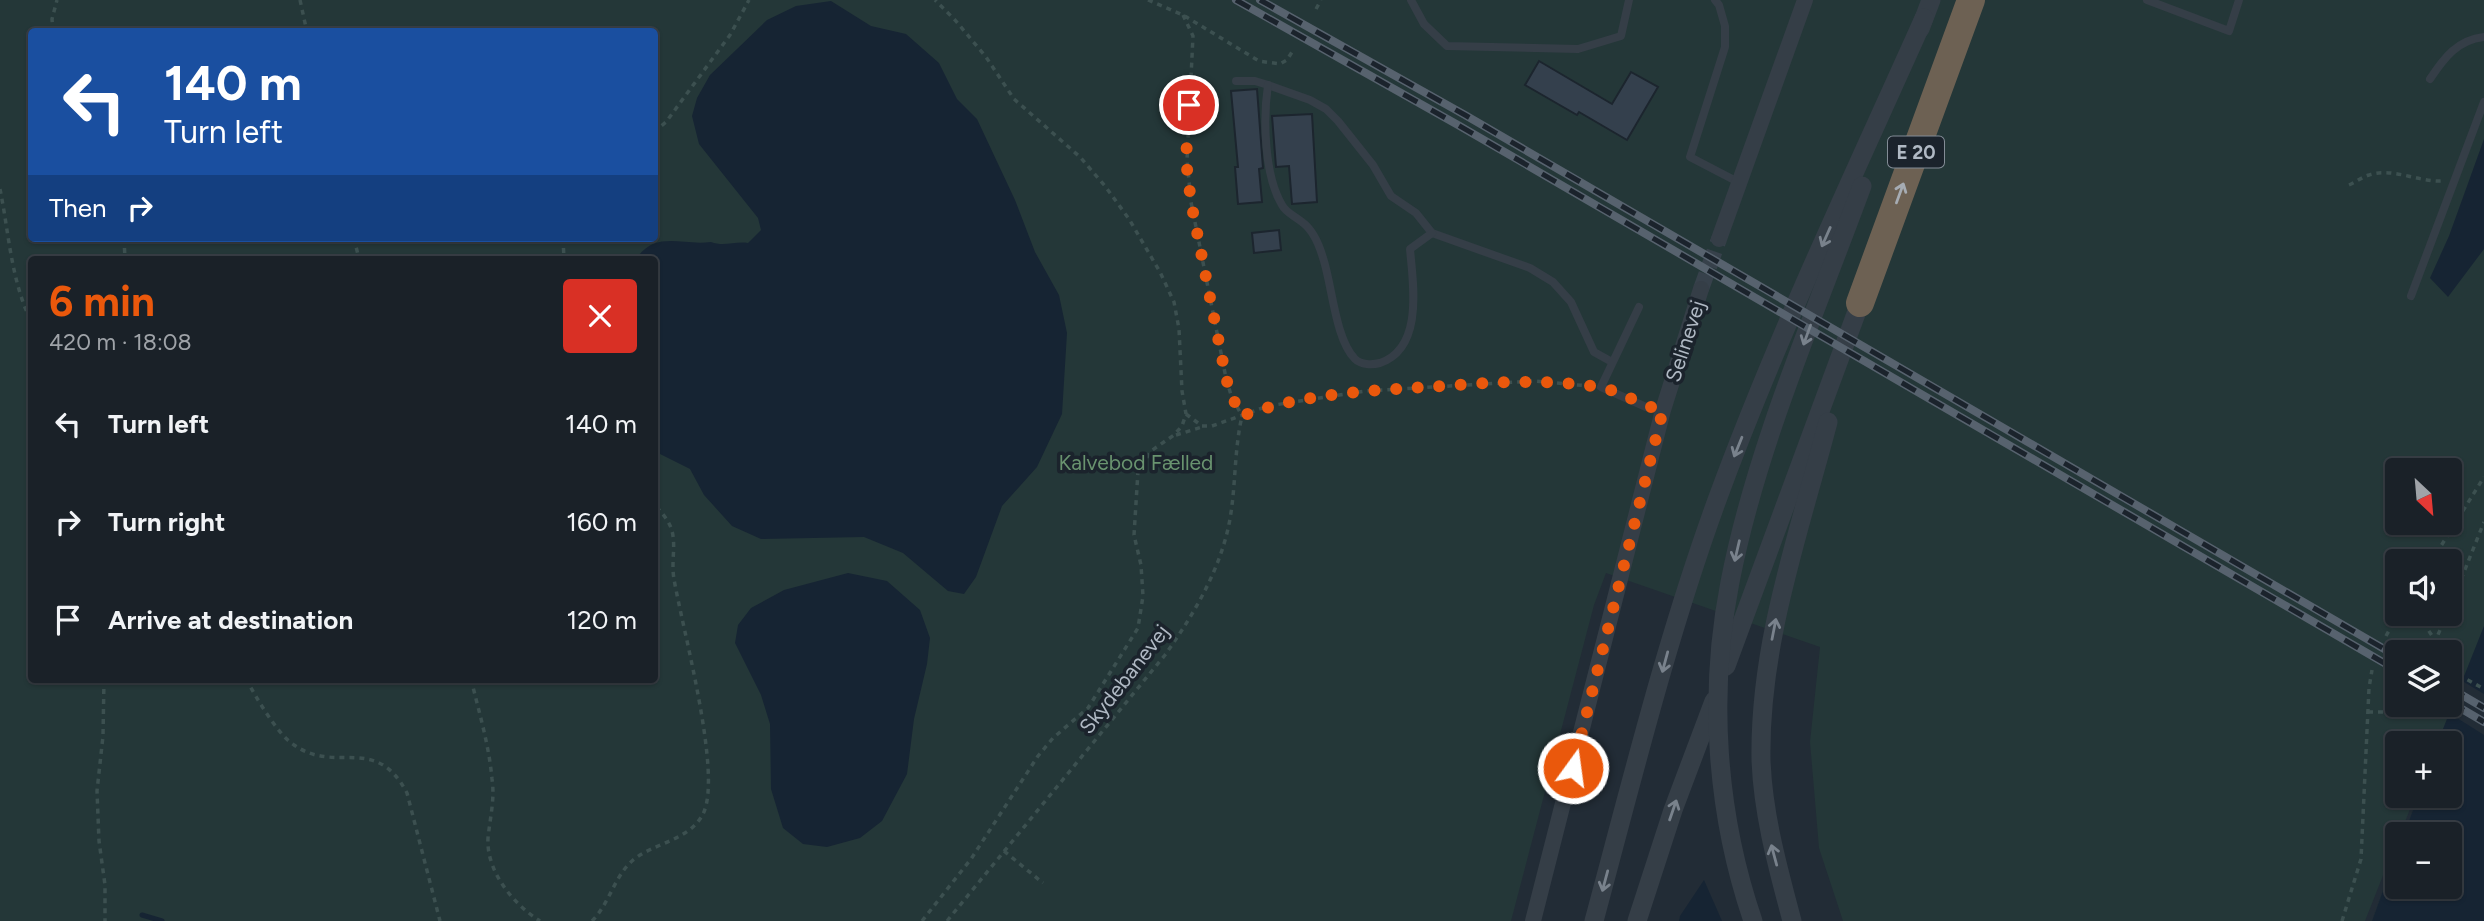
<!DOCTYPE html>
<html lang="en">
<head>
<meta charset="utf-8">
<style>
  :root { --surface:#1a2128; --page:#232930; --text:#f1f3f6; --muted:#9fa3a8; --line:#383e45; --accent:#ea580c }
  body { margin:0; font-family:Figtree,sans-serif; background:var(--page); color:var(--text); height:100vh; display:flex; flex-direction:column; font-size:26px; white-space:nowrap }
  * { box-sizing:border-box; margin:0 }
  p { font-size:23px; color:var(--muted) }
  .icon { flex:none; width:38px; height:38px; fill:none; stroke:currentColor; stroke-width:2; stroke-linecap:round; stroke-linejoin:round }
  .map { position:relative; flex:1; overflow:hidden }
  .details { position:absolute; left:28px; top:256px; width:630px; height:427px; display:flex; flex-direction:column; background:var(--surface); border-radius:7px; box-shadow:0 2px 5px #0004,0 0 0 2px var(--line) }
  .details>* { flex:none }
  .hud { position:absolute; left:28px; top:28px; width:630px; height:214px; border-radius:7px; box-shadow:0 2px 5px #0004,0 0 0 2px var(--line); background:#1a4fa0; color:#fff; overflow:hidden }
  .needle { width:46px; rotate:154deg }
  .controls { position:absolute; left:2385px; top:458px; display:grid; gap:14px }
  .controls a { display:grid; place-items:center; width:77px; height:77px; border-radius:7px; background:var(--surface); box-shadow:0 2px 5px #0004,0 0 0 2px var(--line); font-size:35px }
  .pin { position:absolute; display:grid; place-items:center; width:60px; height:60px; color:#fff; margin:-30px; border:4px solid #fff; border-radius:50%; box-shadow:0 2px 7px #0007 }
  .me { position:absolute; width:77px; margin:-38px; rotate:14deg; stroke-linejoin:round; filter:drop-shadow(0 0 5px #0008) }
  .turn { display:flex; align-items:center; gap:24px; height:147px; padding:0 21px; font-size:32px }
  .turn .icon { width:91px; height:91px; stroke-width:2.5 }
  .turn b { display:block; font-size:49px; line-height:60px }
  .then { display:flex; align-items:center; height:66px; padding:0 21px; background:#0003; gap:14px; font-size:26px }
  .round { display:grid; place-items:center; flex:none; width:74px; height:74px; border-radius:7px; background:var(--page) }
  .overview { display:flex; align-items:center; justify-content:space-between; height:119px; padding:0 21px }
  h1 { font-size:42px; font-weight:700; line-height:52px; color:var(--accent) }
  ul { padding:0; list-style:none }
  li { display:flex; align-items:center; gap:21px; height:98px; padding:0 21px }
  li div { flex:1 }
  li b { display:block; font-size:26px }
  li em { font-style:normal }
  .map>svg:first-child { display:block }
  .green { fill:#243738; fill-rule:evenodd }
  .water { fill:#162433 }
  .pier { fill:#222c36 }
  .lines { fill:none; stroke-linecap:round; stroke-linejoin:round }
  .stream { stroke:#162433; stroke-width:5 }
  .building { fill:#34404d; stroke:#1c252e; stroke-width:2 }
  .minor-tunnel { stroke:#37414b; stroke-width:16; stroke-dasharray:16 8; stroke-linecap:butt }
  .path { stroke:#3c5050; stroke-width:3.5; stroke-dasharray:5 5; stroke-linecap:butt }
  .service { stroke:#353e47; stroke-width:8 }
  .minor { stroke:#353e47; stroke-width:16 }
  .tertiary { stroke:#353e47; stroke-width:19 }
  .motorway { stroke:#6d6153; stroke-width:28 }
  .rail-casing { stroke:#57626e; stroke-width:8 }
  .rail { stroke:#1b232c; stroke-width:5; stroke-dasharray:16; stroke-linecap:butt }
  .oneway { stroke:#a6acb3 }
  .oneway2 { stroke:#79828c }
  .route { stroke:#ea580c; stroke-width:12; stroke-dasharray:0 21.6 }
  .labels { text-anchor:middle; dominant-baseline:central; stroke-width:7; stroke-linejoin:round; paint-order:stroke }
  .shield { fill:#1b232c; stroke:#838c96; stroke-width:2 }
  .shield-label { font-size:19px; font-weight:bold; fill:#b0b9c4 }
  .street-label { font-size:21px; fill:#b0b9c4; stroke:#1b232c }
  .park-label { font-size:21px; fill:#69936f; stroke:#1b232c }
</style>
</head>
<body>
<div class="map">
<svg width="2484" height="921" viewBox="0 0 2484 921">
  <rect width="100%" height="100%" fill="#222c36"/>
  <path class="green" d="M0,0h2484v921h-112l25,-69 1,35h52v-52h-46l14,-39h32v-52h-52v52h17l-15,39h-2l-1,5 -32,81h-522l-24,-73 -9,-106 10,-95 -214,-74 -12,32 -83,316h-1511zM32,32h622v206h-622zM32,259h622v420h-622zM2398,471h52v52h-52zM2398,562h52v52h-52zM2398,653h52v52h-52z"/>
  <g class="water">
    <path d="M831,1l40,25 35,8 33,29 18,36 20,20 38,81 20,52 24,43 8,38 -5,81 -25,53 -35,39 -26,71 -12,17 -16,-3 -45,-38 -39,-16 -103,2 -29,-13 -28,-31 -14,-26 -30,-15 -5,-7 -1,-188h-18c20,-29 45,-13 75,-17 13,5 24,-1 37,1l13,-13 -3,-12 -59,-74 -7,-28 5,-18 13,-23 57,-55 29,-14z"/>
    <polygon points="2484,139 2484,249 2448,297 2430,278 2449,236"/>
    <polygon points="848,573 887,581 920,610 930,638 927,664 914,719 907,774 882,821 860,838 827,847 803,844 783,828 771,789 770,724 761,695 735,643 738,625 751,608 784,590"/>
    <polygon points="2484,626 2484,921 2372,921 2397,852 2398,887 2450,887 2450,835 2404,835 2418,796 2450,796 2450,744 2437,744"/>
    <polygon points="1704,880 1722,921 1679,921 1680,916"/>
  </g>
  <polygon class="pier" points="2459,679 2484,694 2484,735 2446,711"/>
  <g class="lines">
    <polyline class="stream" points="142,915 162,921"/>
  </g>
  <g class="building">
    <polygon points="1539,61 1612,104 1631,72 1658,87 1627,140 1579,112 1577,115 1525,85"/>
    <polygon points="1257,89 1263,168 1259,169 1262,202 1238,204 1235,167 1238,167 1231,91"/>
    <polygon points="1312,114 1317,202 1292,204 1289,166 1276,167 1272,116"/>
    <polygon points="1279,230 1281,250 1254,253 1252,233"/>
  </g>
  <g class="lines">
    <polyline class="minor-tunnel" points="1701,289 1719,239"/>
    <g class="path">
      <polyline points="300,0 307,32"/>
      <polyline points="1148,0 1183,15 1259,61 1280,64 1287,60 1292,52"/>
      <polyline points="1316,9 1321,0"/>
      <polyline points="1183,15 1193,36 1187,160 1191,202 1226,378 1231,395 1242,416"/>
      <polyline points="53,32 52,19 57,0"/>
      <polyline points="654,132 666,122 730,35 749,0"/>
      <path d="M2349,185c7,-3 13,-8 20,-10 23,-8 49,7 72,6"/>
      <path d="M0,189c9,44 11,93 32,134"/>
      <polyline points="124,238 125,259"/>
      <polyline points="354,238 359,259"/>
      <polyline points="563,238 564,259"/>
      <polyline points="1186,414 1202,426 1212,426 1268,406 1365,391 1534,381 1589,386"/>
      <polyline points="1176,435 1202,427"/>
      <polyline points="2431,562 2484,477"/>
      <polyline points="2450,607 2484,522"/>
      <polyline points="2418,614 2436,642"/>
      <polyline points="2386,636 2398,614"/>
      <polyline points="2430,653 2447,614"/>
      <polyline points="2450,670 2484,689"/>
      <polyline points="104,679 103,736 97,791 99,841 105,885 105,921"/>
      <path d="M246,679c10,18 31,55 48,66 43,30 81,-12 113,48l33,128"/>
      <path d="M471,679c8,33 18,66 21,100 3,20 -2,39 -4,59 -2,33 25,66 52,83"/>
      <polyline points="2368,712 2387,712"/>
      <polyline points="1004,851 1043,883"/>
      <path d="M592,921c19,-19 23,-49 45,-64 22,-15 53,-18 66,-43 20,-39 -21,-187 -29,-235 -3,-16 2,-33 -2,-48 -3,-11 -11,-19 -18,-27"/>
      <polyline points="922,921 971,859 1038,756 1053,738 1088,708 1138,628 1143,596 1141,565 1134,535 1138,471 1151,451 1174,435 1182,426 1186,414 1182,391 1179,329 1174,302 1160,272 1129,219 1105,186 1080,157 1014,99 986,57 955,20 935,0"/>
      <path d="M947,921l218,-266c29,-41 56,-86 65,-136 6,-35 4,-68 12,-103"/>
      <polyline points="2342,921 2361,859 2369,688 2372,670"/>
    </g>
    <g class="service">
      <polyline points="1411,0 1424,24 1447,46 1578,49 1621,36 1629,0"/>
      <polyline points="1715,0 1719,5 1725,26 1725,47 1690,157 1738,182"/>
      <polyline points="2147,0 2229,31 2239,0"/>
      <path d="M2430,79c14,-21 27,-39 54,-42"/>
      <polyline points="1236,81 1255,81 1268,85 1310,100 1326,109 1338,121 1373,165 1391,196 1416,213 1432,233 1530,268 1553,282 1571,302 1594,352 1612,362"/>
      <path d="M1268,85c-5,33 -4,90 14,120 4,8 13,11 20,17 11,8 17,22 21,36 9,26 12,81 32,101 6,6 17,6 25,4 44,-15 33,-79 30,-114l22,-16"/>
      <polyline points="2411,296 2484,102"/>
      <polyline points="1639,307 1601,387 1646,407 1663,410"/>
    </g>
    <g class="minor">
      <polyline points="1719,239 1805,0"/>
      <polyline points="1533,921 1663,410 1701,289"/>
    </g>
    <g class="tertiary">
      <polyline points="1920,29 1931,0"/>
      <polyline points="1726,666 1860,303"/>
      <path d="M1594,921c38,-141 73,-284 123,-421 60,-164 136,-323 207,-482"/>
      <polyline points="1637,921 1673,810 1714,701"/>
      <path d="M1753,921c-37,-108 -45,-227 -23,-339 26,-134 85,-268 132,-396"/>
      <path d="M1792,921c-14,-53 -29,-106 -31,-161 -2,-116 38,-227 67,-338"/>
    </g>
    <polyline class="motorway" points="1860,303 1971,0"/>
    <defs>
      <g id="rail">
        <polyline points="1236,0 1458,125 2398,671"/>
        <polyline points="1260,0 1465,115 2398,657"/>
        <polyline points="2450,688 2484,708"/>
        <polyline points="2450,702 2484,722"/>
      </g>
    </defs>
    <use href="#rail" class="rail-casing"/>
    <use href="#rail" class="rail"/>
  </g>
  <defs><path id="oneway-shaft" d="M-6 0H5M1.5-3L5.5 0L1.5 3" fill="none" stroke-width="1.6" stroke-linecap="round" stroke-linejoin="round" transform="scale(1.75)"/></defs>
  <use class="oneway" href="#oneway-shaft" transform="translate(1900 193) rotate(-70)"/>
  <g class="oneway2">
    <use href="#oneway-shaft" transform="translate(1826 237) rotate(114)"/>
    <use href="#oneway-shaft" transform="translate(1807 335) rotate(110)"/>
    <use href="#oneway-shaft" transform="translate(1738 447) rotate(112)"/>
    <use href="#oneway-shaft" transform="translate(1737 551) rotate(103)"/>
    <use href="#oneway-shaft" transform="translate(1774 629) rotate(-79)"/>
    <use href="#oneway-shaft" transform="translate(1665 662) rotate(105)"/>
    <use href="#oneway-shaft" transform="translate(1673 810) rotate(-71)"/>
    <use href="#oneway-shaft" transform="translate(1774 855) rotate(-105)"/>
    <use href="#oneway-shaft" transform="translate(1605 881) rotate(105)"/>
  </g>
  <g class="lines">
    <path class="route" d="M1189,105l-3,55 5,42 35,176 5,17 11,21c58,-22 124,-25 185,-29 57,-4 114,-9 171,0 22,3 42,19 65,23l-90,358"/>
  </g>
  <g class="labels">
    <rect class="shield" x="1888" y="136.5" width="56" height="31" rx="5"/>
    <g class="shield-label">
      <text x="1916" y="152">E 20</text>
    </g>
    <g class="street-label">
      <text transform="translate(1685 341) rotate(-72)">Selinevej</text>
      <text transform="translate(1124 679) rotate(-52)">Skydebanevej</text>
    </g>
    <g class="park-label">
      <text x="1136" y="462">Kalvebod Fælled</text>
    </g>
  </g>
</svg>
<div class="controls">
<a><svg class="needle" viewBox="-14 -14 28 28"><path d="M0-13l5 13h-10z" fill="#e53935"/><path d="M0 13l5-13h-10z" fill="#9fa3a8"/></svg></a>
<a><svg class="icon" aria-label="sound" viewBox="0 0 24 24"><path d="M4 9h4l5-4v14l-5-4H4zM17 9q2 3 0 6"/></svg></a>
<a><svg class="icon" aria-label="layers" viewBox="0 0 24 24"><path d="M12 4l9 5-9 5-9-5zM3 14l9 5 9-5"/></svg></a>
<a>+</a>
<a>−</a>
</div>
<div class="pin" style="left:1189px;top:105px;background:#d93025"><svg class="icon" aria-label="arrive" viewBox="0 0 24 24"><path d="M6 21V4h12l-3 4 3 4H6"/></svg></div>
<svg class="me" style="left:1573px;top:768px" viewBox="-20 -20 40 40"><circle r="17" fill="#ea580c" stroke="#fff" stroke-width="3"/><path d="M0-11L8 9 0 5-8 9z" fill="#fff"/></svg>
<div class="hud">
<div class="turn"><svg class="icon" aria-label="left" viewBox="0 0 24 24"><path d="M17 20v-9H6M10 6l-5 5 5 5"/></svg><div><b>140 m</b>Turn left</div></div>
<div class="then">Then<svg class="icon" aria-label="right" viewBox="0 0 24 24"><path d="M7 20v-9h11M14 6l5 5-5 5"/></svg></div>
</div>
<section class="details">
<div class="overview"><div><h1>6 min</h1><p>420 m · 18:08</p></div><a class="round" style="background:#d93025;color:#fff"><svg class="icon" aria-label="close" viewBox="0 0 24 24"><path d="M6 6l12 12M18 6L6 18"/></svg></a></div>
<ul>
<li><svg class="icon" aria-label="left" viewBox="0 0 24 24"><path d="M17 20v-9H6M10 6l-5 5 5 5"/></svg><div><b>Turn left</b></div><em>140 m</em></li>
<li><svg class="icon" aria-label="right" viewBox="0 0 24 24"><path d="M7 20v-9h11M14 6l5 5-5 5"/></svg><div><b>Turn right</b></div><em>160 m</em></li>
<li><svg class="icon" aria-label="arrive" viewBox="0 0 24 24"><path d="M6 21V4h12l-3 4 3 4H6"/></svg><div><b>Arrive at destination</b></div><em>120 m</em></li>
</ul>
</section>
</div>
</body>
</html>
